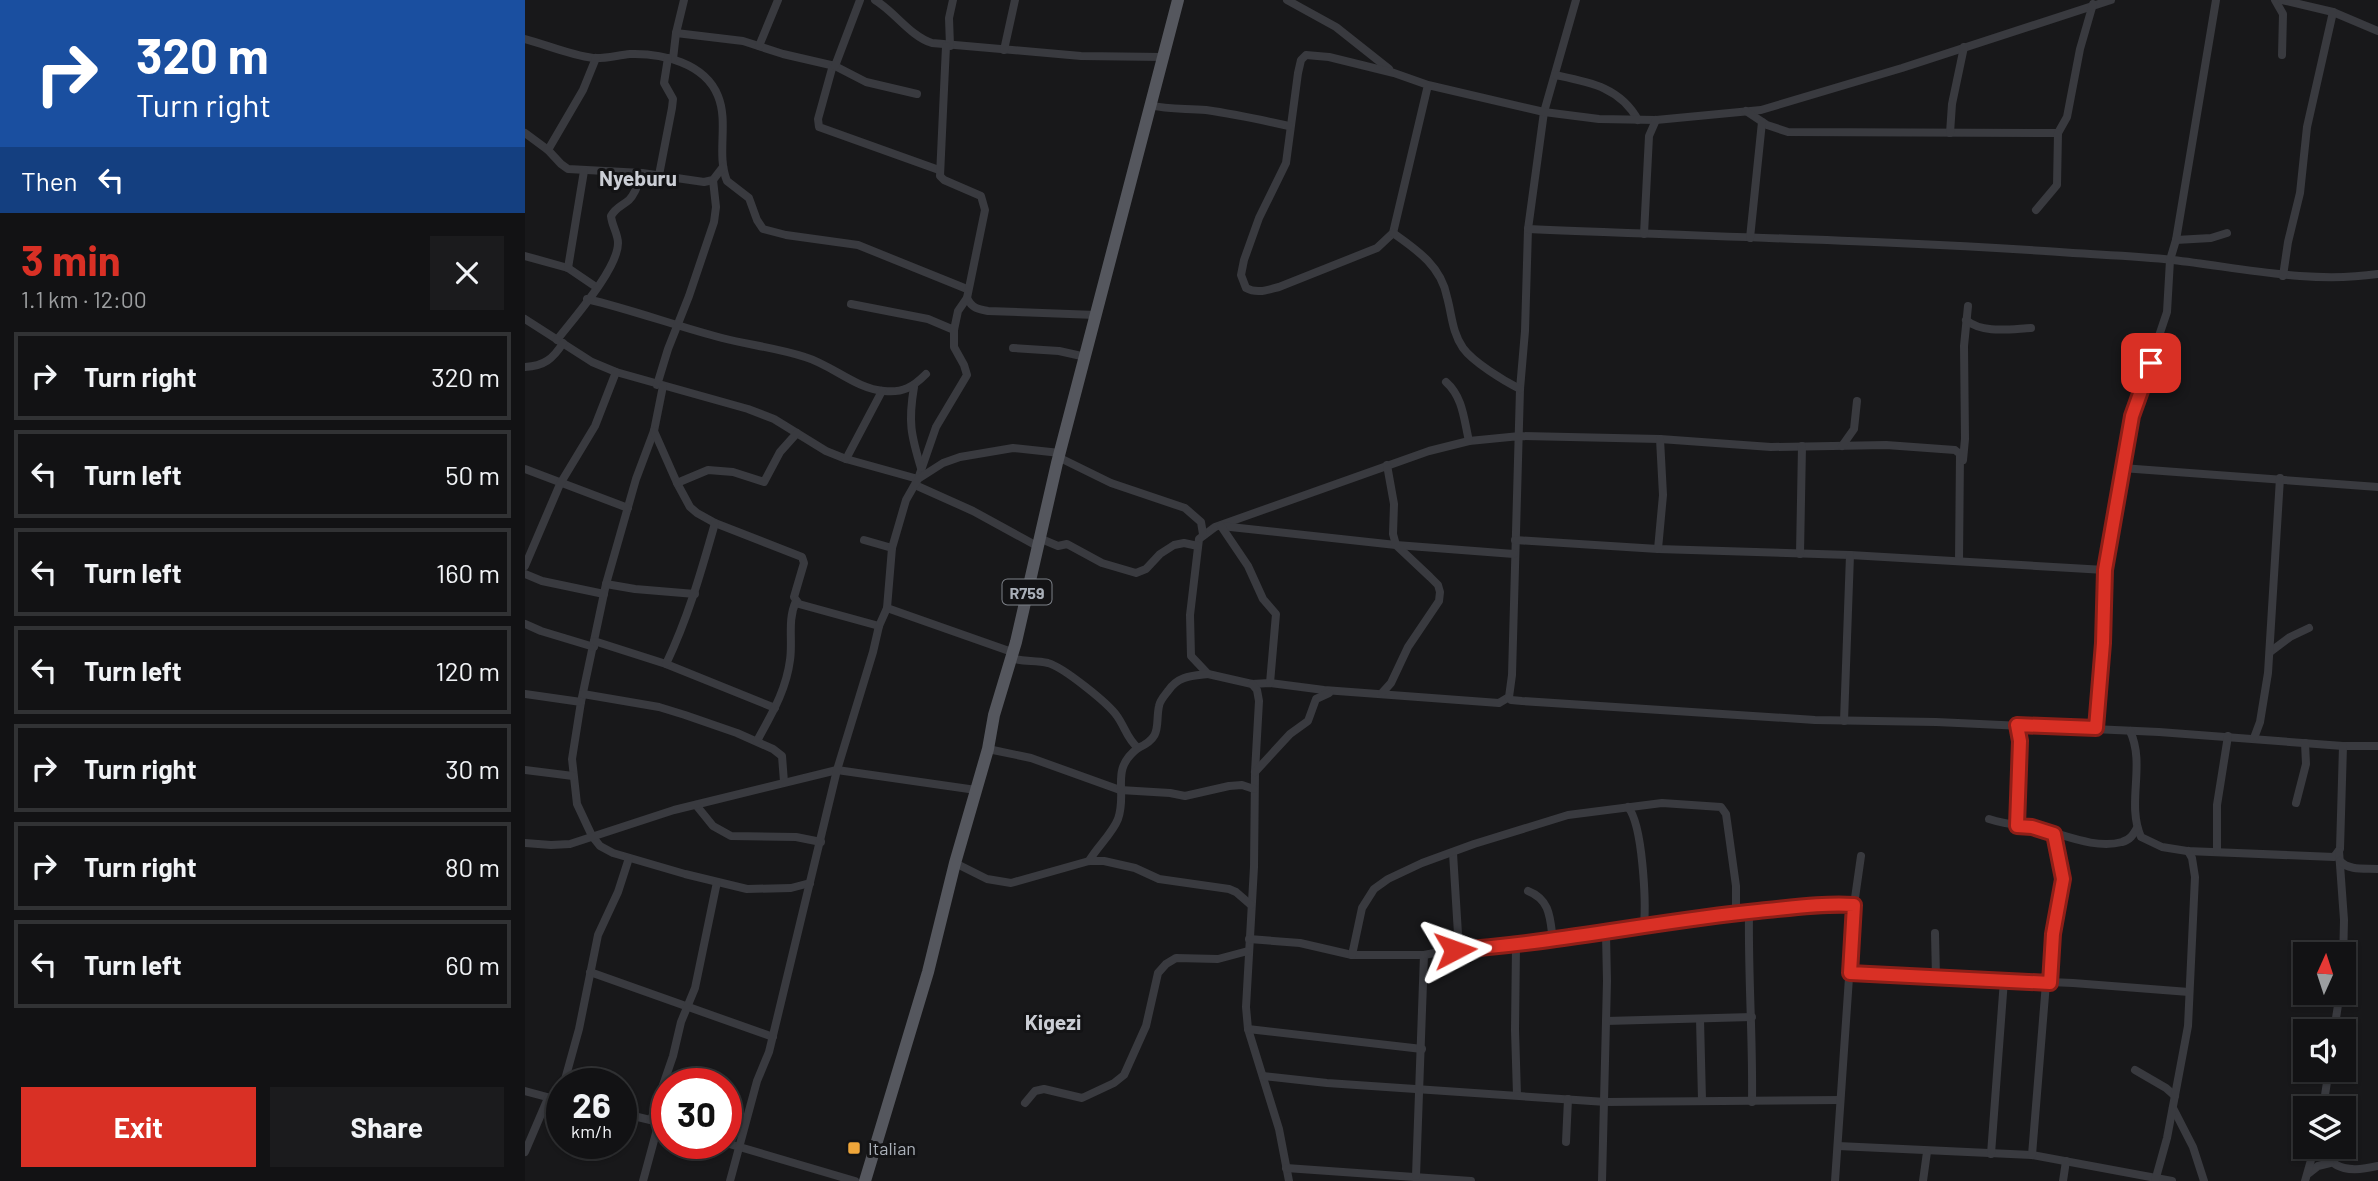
<!DOCTYPE html>
<html lang="en">
<head>
<meta charset="utf-8">
<style>
  :root { --surface:#121214; --page:#1b1b1d; --text:#f1f3f6; --muted:#9c9ea0; --line:#313234; --accent:#d93025 }
  body { margin:0; font-family:Barlow,sans-serif; background:var(--page); color:var(--text); height:100vh; display:flex; flex-direction:column; font-size:26px; white-space:nowrap }
  * { box-sizing:border-box; margin:0 }
  p { font-size:23px; color:var(--muted) }
  .icon { flex:none; width:38px; height:38px; fill:none; stroke:currentColor; stroke-width:2; stroke-linecap:round; stroke-linejoin:round }
  .map { position:relative; flex:1; overflow:hidden }
  .sheet { display:flex; flex-direction:column; background:var(--surface); width:525px }
  .sheet>* { flex:none }
  .guide { background:#1a4fa0; color:#fff; overflow:hidden }
  .needle { width:46px; rotate:3deg }
  .tools { position:absolute; left:1768px; top:942px; display:grid; gap:14px }
  .tools a { display:grid; place-items:center; width:63px; height:63px; border-radius:0px; background:var(--surface); box-shadow:0 2px 5px #0004,0 0 0 2px var(--line); font-size:35px }
  .speed { position:absolute; left:21px; top:1068px; display:flex; gap:14px; font-size:35px; font-weight:700; text-align:center }
  .speed>* { display:grid; place-content:center; width:91px; height:91px; border-radius:50%; background:var(--surface); box-shadow:0 2px 5px #0004,0 0 0 2px var(--line); line-height:1 }
  .speed small { font-size:18px; font-weight:400 }
  .speed .limit { border:10px solid #d22; background:#fff; color:#111 }
  .pin { position:absolute; display:grid; place-items:center; width:60px; height:60px; color:#fff; margin:-30px; border-radius:14px; box-shadow:0 4px 10px #0006 }
  .me { position:absolute; width:77px; margin:-38px; rotate:86deg; stroke-linejoin:round; filter:drop-shadow(0 0 5px #0008) }
  .turn { display:flex; align-items:center; gap:24px; height:147px; padding:0 21px; font-size:32px }
  .turn .icon { width:91px; height:91px; stroke-width:2.5 }
  .turn b { display:block; font-size:49px; line-height:60px }
  .then { display:flex; align-items:center; height:66px; padding:0 21px; background:#0003; gap:14px; font-size:26px }
  .round { display:grid; place-items:center; flex:none; width:74px; height:74px; border-radius:0px; background:var(--page) }
  .summary { display:flex; align-items:center; justify-content:space-between; height:119px; padding:0 21px }
  h1 { font-size:42px; font-weight:700; line-height:52px; color:var(--accent) }
  .primary-button { display:flex; gap:14px; margin-top:auto; padding:14px 21px }
  .primary-button a { flex:1; height:80px; border-radius:0px; background:var(--accent); color:#fff; font-size:28px; font-weight:700; line-height:80px; text-align:center }
  .primary-button a+a { background:var(--page); color:var(--text) }
  ul { padding:0; list-style:none }
  li { display:flex; align-items:center; gap:21px; height:88px; margin:0 14px 10px; padding:0 7px; border:4px solid var(--line); border-radius:0px }
  li div { flex:1 }
  li b { display:block; font-size:26px }
  li em { font-style:normal }
  main { display:flex; flex:1; min-height:0 }
  .map>svg:first-child { display:block }
  .lines { fill:none; stroke-linecap:round; stroke-linejoin:round }
  .street { stroke:#393a3f; stroke-width:8 }
  .primary { stroke:#55575e; stroke-width:12 }
  .route-casing { stroke:#8d1f18; stroke-width:18 }
  .route { stroke:#d93025; stroke-width:12 }
  .poi-dot { fill:#efa63a; stroke:#131315; stroke-width:2.5 }
  .labels { text-anchor:middle; dominant-baseline:central; stroke-width:6; stroke-linejoin:round; paint-order:stroke }
  .shield { fill:#131315; stroke:#7d8188; stroke-width:2 }
  .shield-label { font-size:16px; font-weight:bold; fill:#aab0b9 }
  .poi-label { font-size:18px; fill:#aab0b9; stroke:#131315; text-anchor:start }
  .quarter-label { font-size:21px; font-weight:bold; fill:#cbced5; stroke:#131315 }
</style>
</head>
<body>
<main>
<section class="sheet">
<div class="guide">
<div class="turn"><svg class="icon" aria-label="right" viewBox="0 0 24 24"><path d="M7 20v-9h11M14 6l5 5-5 5"/></svg><div><b>320 m</b>Turn right</div></div>
<div class="then">Then<svg class="icon" aria-label="left" viewBox="0 0 24 24"><path d="M17 20v-9H6M10 6l-5 5 5 5"/></svg></div>
</div>
<div class="summary"><div><h1>3 min</h1><p>1.1 km · 12:00</p></div><a class="round"><svg class="icon" aria-label="close" viewBox="0 0 24 24"><path d="M6 6l12 12M18 6L6 18"/></svg></a></div>
<ul>
<li><svg class="icon" aria-label="right" viewBox="0 0 24 24"><path d="M7 20v-9h11M14 6l5 5-5 5"/></svg><div><b>Turn right</b></div><em>320 m</em></li>
<li><svg class="icon" aria-label="left" viewBox="0 0 24 24"><path d="M17 20v-9H6M10 6l-5 5 5 5"/></svg><div><b>Turn left</b></div><em>50 m</em></li>
<li><svg class="icon" aria-label="left" viewBox="0 0 24 24"><path d="M17 20v-9H6M10 6l-5 5 5 5"/></svg><div><b>Turn left</b></div><em>160 m</em></li>
<li><svg class="icon" aria-label="left" viewBox="0 0 24 24"><path d="M17 20v-9H6M10 6l-5 5 5 5"/></svg><div><b>Turn left</b></div><em>120 m</em></li>
<li><svg class="icon" aria-label="right" viewBox="0 0 24 24"><path d="M7 20v-9h11M14 6l5 5-5 5"/></svg><div><b>Turn right</b></div><em>30 m</em></li>
<li><svg class="icon" aria-label="right" viewBox="0 0 24 24"><path d="M7 20v-9h11M14 6l5 5-5 5"/></svg><div><b>Turn right</b></div><em>80 m</em></li>
<li><svg class="icon" aria-label="left" viewBox="0 0 24 24"><path d="M17 20v-9H6M10 6l-5 5 5 5"/></svg><div><b>Turn left</b></div><em>60 m</em></li>
</ul>
<div class="primary-button"><a>Exit</a><a>Share</a></div>
</section>
<div class="map">
<svg width="1853" height="1181" viewBox="0 0 1853 1181">
  <rect width="100%" height="100%" fill="#18181a"/>
  <g class="lines">
    <g class="street">
      <path d="M350,0c20,12 35,36 57,43l149,13 82,1"/>
      <polyline points="762,0 811,27 864,69"/>
      <polyline points="1051,0 1019,112 1003,229 1000,331 995,389 987,675 984,697 974,703 799,690 745,683 727,684 683,674 666,656 665,615 674,539 690,527 904,451 944,441 995,436 1135,439 1246,447 1361,445 1430,450 1435,454 1434,561"/>
      <polyline points="1750,0 1758,14 1757,55"/>
      <polyline points="1757,0 1808,12 1853,31"/>
      <polyline points="151,33 218,41 258,54 310,66 341,82 392,94"/>
      <path d="M0,39c22,6 45,16 68,19 12,1 25,-3 37,-4 32,-1 75,9 88,42 11,27 -2,58 9,85l22,17 8,22 6,9 23,6 72,10 109,44"/>
      <polyline points="234,46 253,0"/>
      <polyline points="425,46 424,18 428,0"/>
      <polyline points="479,50 490,0"/>
      <polyline points="148,59 151,33 159,0"/>
      <polyline points="308,65 293,119 294,127 414,170"/>
      <polyline points="310,66 335,0"/>
      <path d="M1030,75c34,7 65,12 83,45"/>
      <path d="M903,85l-35,148 -16,15 -98,39c-12,3 -22,7 -33,1l-5,-13 3,-15 15,-42 27,-55 12,-90 3,-13 5,-5 23,2 65,16 34,12 116,27 55,7 57,1 105,-10 141,-42 209,-68"/>
      <path d="M625,105c19,5 36,3 56,5 28,4 56,10 83,16"/>
      <polyline points="1221,111 1242,125 1263,132 1533,133 1542,117 1555,49 1568,4"/>
      <polyline points="0,133 23,150 36,164 43,169 117,173 179,182 188,180 198,167"/>
      <polyline points="1425,133 1427,104 1439,47"/>
      <polyline points="23,150 58,90 71,58"/>
      <polyline points="134,175 147,108 148,99 139,83 143,58"/>
      <polyline points="1511,210 1532,185 1533,133"/>
      <path d="M1003,229c182,8 363,11 545,24 33,2 67,3 100,7 69,8 136,24 205,14"/>
      <path d="M868,233c24,17 48,33 54,64 5,18 5,35 16,51 10,14 41,33 57,41"/>
      <polyline points="1119,234 1124,136 1131,120"/>
      <polyline points="1225,238 1237,122"/>
      <polyline points="1651,240 1686,238 1702,233"/>
      <polyline points="0,256 43,268 71,287"/>
      <polyline points="43,268 59,171"/>
      <polyline points="1758,276 1763,242 1775,193 1782,127 1808,12"/>
      <path d="M442,298c5,10 10,11 21,13l108,4"/>
      <path d="M62,299c46,11 89,27 135,39 27,7 56,10 83,19 27,8 51,32 79,34 19,2 29,-4 42,-17"/>
      <polyline points="326,304 403,319 429,330"/>
      <polyline points="0,319 67,362 91,372 223,409 249,419 301,451 321,459 393,479 411,427 442,375 439,365 429,347 429,330 433,311 442,298 460,210 456,196 419,180 415,176 421,46"/>
      <path d="M1441,320c17,14 44,9 65,8"/>
      <path d="M32,340c16,-21 61,-71 61,-97 0,-9 -6,-17 -7,-27 5,-9 11,-10 18,-16 7,-7 10,-18 13,-27"/>
      <polyline points="488,348 534,351 561,357"/>
      <path d="M0,367c19,-1 28,-8 38,-24"/>
      <path d="M921,382c17,15 18,38 23,59"/>
      <polyline points="132,385 143,349 164,296 189,222 191,207 188,180"/>
      <polyline points="138,386 129,431 111,479 81,584 56,702 47,759 52,804 67,836 75,846 88,853 160,874 222,889 266,888 285,883"/>
      <path d="M389,387c-6,35 -3,48 7,81"/>
      <polyline points="129,431 152,483 165,507 172,513 190,523 277,557 279,563 269,597 274,604 354,626"/>
      <polyline points="1317,446 1329,429 1332,401"/>
      <polyline points="533,457 586,483 660,508 676,522 678,534"/>
      <polyline points="321,459 357,391"/>
      <polyline points="1438,460 1440,439 1439,346 1443,306"/>
      <polyline points="1597,468 1853,487"/>
      <polyline points="0,469 103,508"/>
      <polyline points="152,483 183,470 208,472 239,482 255,452 272,433"/>
      <polyline points="390,485 448,511 512,546"/>
      <polyline points="696,526 871,545 989,554"/>
      <polyline points="696,526 723,566 738,599 751,614 745,683"/>
      <polyline points="514,538 533,546 542,544 577,563 611,573 621,569 635,554 649,545 659,543 673,546"/>
      <polyline points="339,540 367,548"/>
      <polyline points="990,540 1133,549 1325,555 1580,570"/>
      <polyline points="1133,549 1138,495 1135,439"/>
      <polyline points="1275,554 1277,446"/>
      <polyline points="0,566 35,484 70,426 91,372"/>
      <polyline points="0,574 17,581 79,594"/>
      <polyline points="81,584 110,589 170,594"/>
      <polyline points="362,608 487,652"/>
      <polyline points="0,624 16,631 69,647"/>
      <polyline points="69,641 141,664 250,708"/>
      <polyline points="1745,652 1765,637 1784,628"/>
      <path d="M485,658c13,4 25,2 38,5 15,4 60,40 69,53 8,11 10,23 21,32 25,-11 17,-23 21,-42 1,-6 6,-11 9,-15 10,-15 23,-15 40,-17"/>
      <path d="M141,664c22,-46 35,-92 49,-141"/>
      <polyline points="727,684 732,690 734,701 730,772 729,867 721,1007 723,1029 754,1129 764,1181"/>
      <polyline points="857,693 866,683 883,647 914,601 915,592 913,585 905,577 871,545 868,534 869,504 862,465"/>
      <polyline points="0,694 56,702"/>
      <polyline points="58,694 134,707 160,715 212,733 248,749 257,756 259,782"/>
      <polyline points="984,697 986,700 997,701 1290,720 1411,722 1634,732 1818,746 1853,746"/>
      <polyline points="1319,721 1325,555"/>
      <polyline points="1571,728 1578,643 1580,570 1607,416 1642,312 1645,260 1651,240 1691,0"/>
      <path d="M1605,731c16,34 -4,72 11,106l21,10 25,4 147,6 6,-8 3,-103"/>
      <polyline points="1729,738 1735,722 1743,673 1755,478"/>
      <path d="M232,741c14,-26 29,-50 33,-81 3,-20 -3,-39 6,-59"/>
      <polyline points="463,749 506,758 595,790 645,793 660,796 704,786 717,785 729,789"/>
      <polyline points="0,770 48,776"/>
      <polyline points="730,772 765,734 783,721 791,699 804,693"/>
      <polyline points="1771,803 1781,764 1780,743"/>
      <polyline points="171,805 188,826 206,836 271,837 296,842"/>
      <path d="M1103,807c15,18 18,95 16,119"/>
      <path d="M1464,819c15,5 28,6 43,8 27,5 61,23 90,15 8,-2 11,-7 15,-14"/>
      <polyline points="1492,826 1495,741 1492,725"/>
      <polyline points="0,843 26,845 45,844 149,810 312,770 451,790"/>
      <polyline points="1814,851 1819,920 1818,962"/>
      <polyline points="1692,852 1692,805 1703,736"/>
      <polyline points="928,853 933,934 930,949"/>
      <path d="M564,861c8,-14 23,-27 29,-42 10,-28 -9,-49 20,-71"/>
      <path d="M1815,861c9,10 26,7 38,8"/>
      <polyline points="430,863 462,879 486,883 564,861 579,861 610,868 634,879 704,889 711,892 726,905"/>
      <path d="M1003,891c23,9 22,28 25,50"/>
      <path d="M1224,912c-1,64 4,126 3,190"/>
      <polyline points="1410,933 1411,978"/>
      <polyline points="724,939 775,943 827,955 899,955 930,949 991,946 1081,934 1203,913 1296,904 1329,905"/>
      <polyline points="991,946 990,1030 992,1095"/>
      <polyline points="827,955 837,908 849,889 863,879 897,863 949,844 1043,815 1137,803 1196,807 1201,814 1211,886 1211,913"/>
      <polyline points="65,972 248,1037"/>
      <polyline points="1325,973 1548,983 1664,992"/>
      <polyline points="1526,983 1528,934 1538,879 1529,834"/>
      <polyline points="1175,1019 1177,1100"/>
      <polyline points="1081,1021 1227,1017"/>
      <polyline points="723,1029 897,1049"/>
      <polyline points="1809,1031 1815,992"/>
      <polyline points="1610,1070 1641,1088 1650,1096"/>
      <polyline points="738,1076 802,1083 1081,1102 1315,1100"/>
      <polyline points="39,1083 54,1029 73,935 93,892 104,858"/>
      <polyline points="0,1091 37,1101"/>
      <polyline points="34,1100 37,1090"/>
      <polyline points="500,1103 510,1091 519,1089 557,1098 589,1083 599,1075 621,1026 633,973 641,964 651,958 693,959 723,951"/>
      <polyline points="1648,1108 1668,1147 1679,1181"/>
      <polyline points="1798,1108 1804,1069"/>
      <polyline points="96,1113 142,1124"/>
      <polyline points="126,1120 148,1056 156,1022 170,988 192,882"/>
      <polyline points="1041,1142 1043,1099"/>
      <polyline points="201,1143 330,1181"/>
      <polyline points="1313,1146 1507,1155 1647,1181"/>
      <path d="M1795,1146c12,26 33,26 58,20"/>
      <polyline points="0,1152 23,1098"/>
      <polyline points="1466,1154 1479,980"/>
      <polyline points="1507,1155 1521,983"/>
      <polyline points="761,1168 946,1181"/>
      <polyline points="1784,1173 1793,1166 1805,1163"/>
      <polyline points="891,1176 899,955"/>
      <polyline points="118,1181 134,1122"/>
      <polyline points="205,1181 232,1081 244,1052 312,770 348,652 354,626 362,608 367,548 381,500 393,479 418,463 435,457 488,448 535,453"/>
      <polyline points="1077,1181 1082,981 1081,934"/>
      <polyline points="1310,1181 1329,905 1336,856"/>
      <polyline points="1398,1181 1402,1152"/>
      <polyline points="1538,1181 1541,1161"/>
      <polyline points="1630,1181 1642,1138 1663,1026 1670,877 1667,858 1663,851"/>
      <polyline points="1780,1181 1790,1146"/>
    </g>
    <polyline class="primary" points="340,1181 403,972 430,863 463,749 469,715 491,642 532,463 653,0"/>
  </g>
  <g class="lines">
    <defs>
      <path id="route" d="M930,950c102,-7 202,-29 303,-39 32,-3 64,-8 96,-6l-4,68 200,10 3,-49 10,-55 -9,-45 -22,-7 -15,-1 3,-85 -3,-16 79,3 7,-85 2,-73 27,-154 19,-53"/>
    </defs>
    <use href="#route" class="route-casing"/>
    <use href="#route" class="route"/>
  </g>
  <rect class="poi-dot" x="322" y="1141" width="14" height="14" rx="3.5"/>
  <g class="labels">
    <rect class="shield" x="477.5" y="579.5" width="49" height="25" rx="5"/>
    <g class="shield-label">
      <text x="502" y="592">R759</text>
    </g>
    <g class="poi-label">
      <text x="343" y="1148">Italian</text>
    </g>
    <g class="quarter-label">
      <text x="113" y="177">Nyeburu</text>
      <text x="528" y="1021">Kigezi</text>
    </g>
  </g>
</svg>
<div class="tools">
<a><svg class="needle" viewBox="-14 -14 28 28"><path d="M0-13l5 13h-10z" fill="#e53935"/><path d="M0 13l5-13h-10z" fill="#9c9ea0"/></svg></a>
<a><svg class="icon" aria-label="sound" viewBox="0 0 24 24"><path d="M4 9h4l5-4v14l-5-4H4zM17 9q2 3 0 6"/></svg></a>
<a><svg class="icon" aria-label="layers" viewBox="0 0 24 24"><path d="M12 4l9 5-9 5-9-5zM3 14l9 5 9-5"/></svg></a>
</div>
<div class="speed"><div>26<small>km/h</small></div><div class="limit">30</div></div>
<div class="pin" style="left:1626px;top:363px;background:#d93025"><svg class="icon" aria-label="arrive" viewBox="0 0 24 24"><path d="M6 21V4h12l-3 4 3 4H6"/></svg></div>
<svg class="me" style="left:930px;top:950px" viewBox="-20 -20 40 40"><path d="M0-17L14 15 0 8-14 15z" fill="#d93025" stroke="#fff" stroke-width="4"/></svg>
</div>
</main>
</body>
</html>
